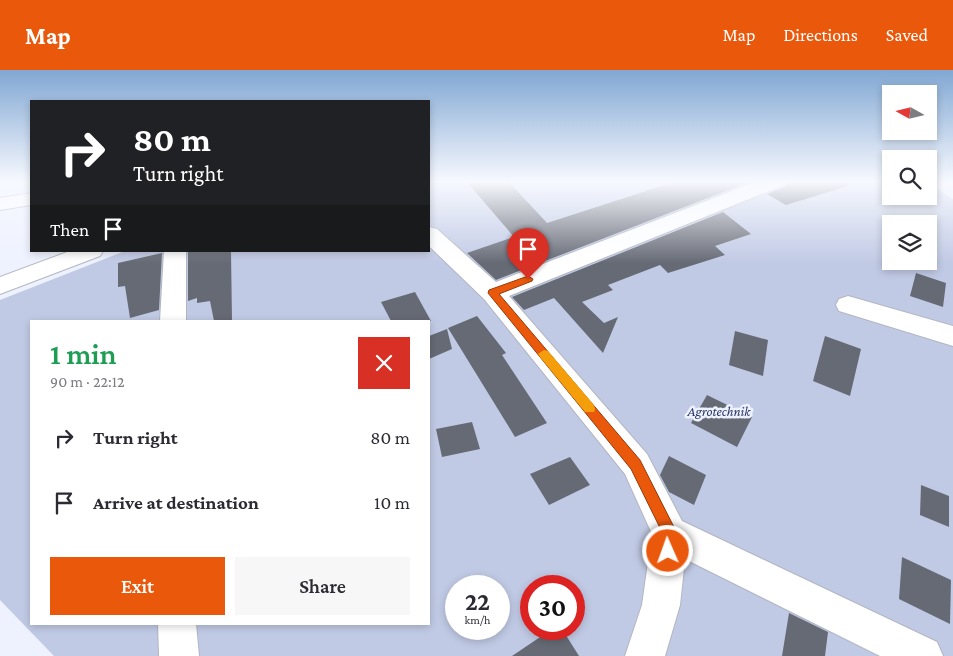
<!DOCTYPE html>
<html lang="en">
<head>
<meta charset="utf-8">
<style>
  :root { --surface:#fff; --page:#f7f7f7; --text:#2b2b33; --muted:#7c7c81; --accent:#ea580c }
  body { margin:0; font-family:"Crimson Pro",serif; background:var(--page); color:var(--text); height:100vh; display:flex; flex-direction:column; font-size:19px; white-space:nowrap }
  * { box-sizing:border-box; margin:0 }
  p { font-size:16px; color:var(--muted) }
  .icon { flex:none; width:28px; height:28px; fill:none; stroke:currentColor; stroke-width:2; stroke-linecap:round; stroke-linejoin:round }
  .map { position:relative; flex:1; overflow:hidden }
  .side { position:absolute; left:30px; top:250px; width:400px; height:305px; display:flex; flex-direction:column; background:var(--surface); border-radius:0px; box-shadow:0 2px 8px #0003 }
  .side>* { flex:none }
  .banner { position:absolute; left:30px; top:30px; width:400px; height:152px; border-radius:0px; box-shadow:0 2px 8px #0003; background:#202124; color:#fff; overflow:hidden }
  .needle { width:32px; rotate:278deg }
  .controls { position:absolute; left:882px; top:15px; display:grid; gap:10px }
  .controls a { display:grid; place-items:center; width:55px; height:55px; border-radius:0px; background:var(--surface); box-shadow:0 2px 8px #0003; font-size:25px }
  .speed { position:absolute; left:445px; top:505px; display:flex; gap:10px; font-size:25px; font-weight:700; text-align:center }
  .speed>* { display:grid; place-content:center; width:65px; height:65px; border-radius:50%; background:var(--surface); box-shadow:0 2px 8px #0003; line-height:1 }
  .speed small { font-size:12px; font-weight:400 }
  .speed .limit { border:8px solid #d22; background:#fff; color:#111 }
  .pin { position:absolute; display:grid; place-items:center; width:42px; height:42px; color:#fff; margin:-51px -21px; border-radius:50% 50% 50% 0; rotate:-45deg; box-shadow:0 0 5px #0007 }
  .pin .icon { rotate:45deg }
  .me { position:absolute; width:55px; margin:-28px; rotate:358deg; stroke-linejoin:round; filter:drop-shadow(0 0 4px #0008) }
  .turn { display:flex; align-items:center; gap:18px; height:105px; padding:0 20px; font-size:22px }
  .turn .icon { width:65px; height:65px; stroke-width:2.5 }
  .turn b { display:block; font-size:35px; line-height:42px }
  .then { display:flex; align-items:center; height:48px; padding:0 20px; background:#0003; gap:10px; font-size:19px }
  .round { display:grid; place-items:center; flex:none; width:52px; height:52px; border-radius:0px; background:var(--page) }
  .overview { display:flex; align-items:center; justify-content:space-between; height:85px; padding:0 20px }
  h1 { font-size:30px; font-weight:600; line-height:38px; color:#1e9e55 }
  .primary-button { display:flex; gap:10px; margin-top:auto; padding:10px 20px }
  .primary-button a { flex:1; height:58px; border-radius:0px; background:var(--accent); color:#fff; font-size:20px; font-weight:600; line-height:58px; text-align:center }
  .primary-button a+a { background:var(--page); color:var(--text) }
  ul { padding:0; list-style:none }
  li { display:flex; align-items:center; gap:15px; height:65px; padding:0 20px }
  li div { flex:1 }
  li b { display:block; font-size:19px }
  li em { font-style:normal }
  header { display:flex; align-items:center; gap:30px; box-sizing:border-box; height:70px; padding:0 25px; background:var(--accent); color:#fff }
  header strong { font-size:24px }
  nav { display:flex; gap:28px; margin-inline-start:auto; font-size:18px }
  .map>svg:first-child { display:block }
  .green { fill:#c1cae5; fill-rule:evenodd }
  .building { fill:#666a75 }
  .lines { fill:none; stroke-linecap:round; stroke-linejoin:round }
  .minor-casing { stroke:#b2b6c2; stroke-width:2 }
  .minor { fill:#fff; fill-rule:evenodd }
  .route { fill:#ea580c; stroke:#983908 }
  .slow { fill:#f59e0b }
  .labels { text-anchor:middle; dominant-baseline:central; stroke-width:5; stroke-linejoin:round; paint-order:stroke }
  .park-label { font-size:14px; font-style:italic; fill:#2a3663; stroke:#eef2ff }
</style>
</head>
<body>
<header>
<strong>Map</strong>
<nav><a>Map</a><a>Directions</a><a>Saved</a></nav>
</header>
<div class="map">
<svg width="953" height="586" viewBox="0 0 953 586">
  <rect width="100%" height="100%" fill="#eef2ff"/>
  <path class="green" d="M429,111h462v15h38v-13l24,16v457h-899l-54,-56v-300l125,-49h304zM891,154h38v37h-38zM31,251h398v303h-398zM456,516h43v43h-43zM531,516h43v43h-43z"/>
  <g class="building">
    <polygon points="466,111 508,111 547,153 677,111 743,111 744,114 496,210 467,183 514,167"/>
    <polygon points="789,111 847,111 848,116 786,135 767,124 785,117"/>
    <polygon points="723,142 751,164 715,176 725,185 668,203 660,195 608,215 613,220 582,232 604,253 618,247 603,283 554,228 524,240 512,227"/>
    <polygon points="188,181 231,181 232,251 214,251 210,231 197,233 197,228 188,231"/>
    <polygon points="162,183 159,240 130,248 125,216 118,217 118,193"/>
    <polygon points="916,203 946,213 943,237 910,226"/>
    <polygon points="415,222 431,251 391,251 381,232"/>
    <polygon points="477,246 506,283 502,285 547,353 515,367 448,258"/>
    <polygon points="447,259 452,279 429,289 429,266"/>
    <polygon points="735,261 768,270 763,306 729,295"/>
    <polygon points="825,266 861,279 850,326 813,311"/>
    <polygon points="707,325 752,347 737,377 691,353"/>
    <polygon points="472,352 480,379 442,387 436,359"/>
    <polygon points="669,386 706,405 694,435 669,422 660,405"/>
    <polygon points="570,387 590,415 549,435 530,404"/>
    <polygon points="921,415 949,426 949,457 920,445"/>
    <polygon points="902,487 951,510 950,554 899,529"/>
    <polygon points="789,543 828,562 825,586 782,586"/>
    <polygon points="552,559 562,559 579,586 512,586"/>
  </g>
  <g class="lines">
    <defs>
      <g id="minor">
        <polygon points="758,111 787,111 784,115 509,226 647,384 682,451 937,572 943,586 880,586 685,489 680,535 665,586 625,586 642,535 652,464 625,404 484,229 429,176 429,157 437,159 496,212"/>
        <polygon points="31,123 31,135 0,140 0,128"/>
        <polygon points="70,181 103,181 100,186 0,224 0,207"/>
        <polygon points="164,181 186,181 186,251 160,251"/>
        <polygon points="848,226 953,256 953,276 839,241 836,235 839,229"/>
        <polygon points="158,554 196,554 199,586 159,586"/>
      </g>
    </defs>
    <use href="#minor" class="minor-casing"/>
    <use href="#minor" class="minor"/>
  </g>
  <linearGradient id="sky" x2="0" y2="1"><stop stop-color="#81a7d3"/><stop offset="0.58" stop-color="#f7f9ff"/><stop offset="1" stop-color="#f7f9ff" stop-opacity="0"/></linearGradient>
  <rect width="953" height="193" fill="url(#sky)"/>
  <polygon class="route" points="528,206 533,209 532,211 499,224 640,390 677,463 673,486 668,488 663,486 661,481 663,464 631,399 488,223 489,220"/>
  <polygon class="slow" points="544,280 548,281 594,335 595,339 594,342 585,342 540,287 538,284"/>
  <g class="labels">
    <g class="park-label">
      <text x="719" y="341">Agrotechnik</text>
    </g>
  </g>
</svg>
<div class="controls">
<a><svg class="needle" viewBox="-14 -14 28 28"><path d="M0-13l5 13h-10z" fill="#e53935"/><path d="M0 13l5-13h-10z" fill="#7c7c81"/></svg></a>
<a><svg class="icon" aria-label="search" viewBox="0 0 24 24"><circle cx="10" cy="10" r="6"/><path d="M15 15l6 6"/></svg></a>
<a><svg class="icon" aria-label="layers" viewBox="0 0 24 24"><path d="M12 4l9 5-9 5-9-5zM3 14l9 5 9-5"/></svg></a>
</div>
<div class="speed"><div>22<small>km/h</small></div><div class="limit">30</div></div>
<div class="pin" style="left:528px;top:209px;background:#d93025"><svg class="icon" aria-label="arrive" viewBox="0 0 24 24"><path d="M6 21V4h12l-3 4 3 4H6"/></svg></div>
<svg class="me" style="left:668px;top:481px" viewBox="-20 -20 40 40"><circle r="17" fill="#ea580c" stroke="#fff" stroke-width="3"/><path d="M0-11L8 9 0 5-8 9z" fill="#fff"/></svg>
<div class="banner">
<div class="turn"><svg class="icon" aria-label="right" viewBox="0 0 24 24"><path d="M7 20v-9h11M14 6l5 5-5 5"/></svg><div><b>80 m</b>Turn right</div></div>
<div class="then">Then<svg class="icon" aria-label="arrive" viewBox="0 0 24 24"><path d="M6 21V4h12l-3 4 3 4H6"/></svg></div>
</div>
<section class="side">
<div class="overview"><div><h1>1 min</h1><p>90 m · 22:12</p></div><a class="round" style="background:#d93025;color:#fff"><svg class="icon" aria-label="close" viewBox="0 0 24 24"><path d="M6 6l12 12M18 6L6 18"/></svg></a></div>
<ul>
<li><svg class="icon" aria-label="right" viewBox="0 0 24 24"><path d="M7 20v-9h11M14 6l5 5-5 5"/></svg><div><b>Turn right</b></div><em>80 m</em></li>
<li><svg class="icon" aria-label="arrive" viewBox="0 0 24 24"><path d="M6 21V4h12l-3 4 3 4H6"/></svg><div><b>Arrive at destination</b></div><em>10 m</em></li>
</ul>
<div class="primary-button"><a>Exit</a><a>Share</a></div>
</section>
</div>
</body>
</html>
